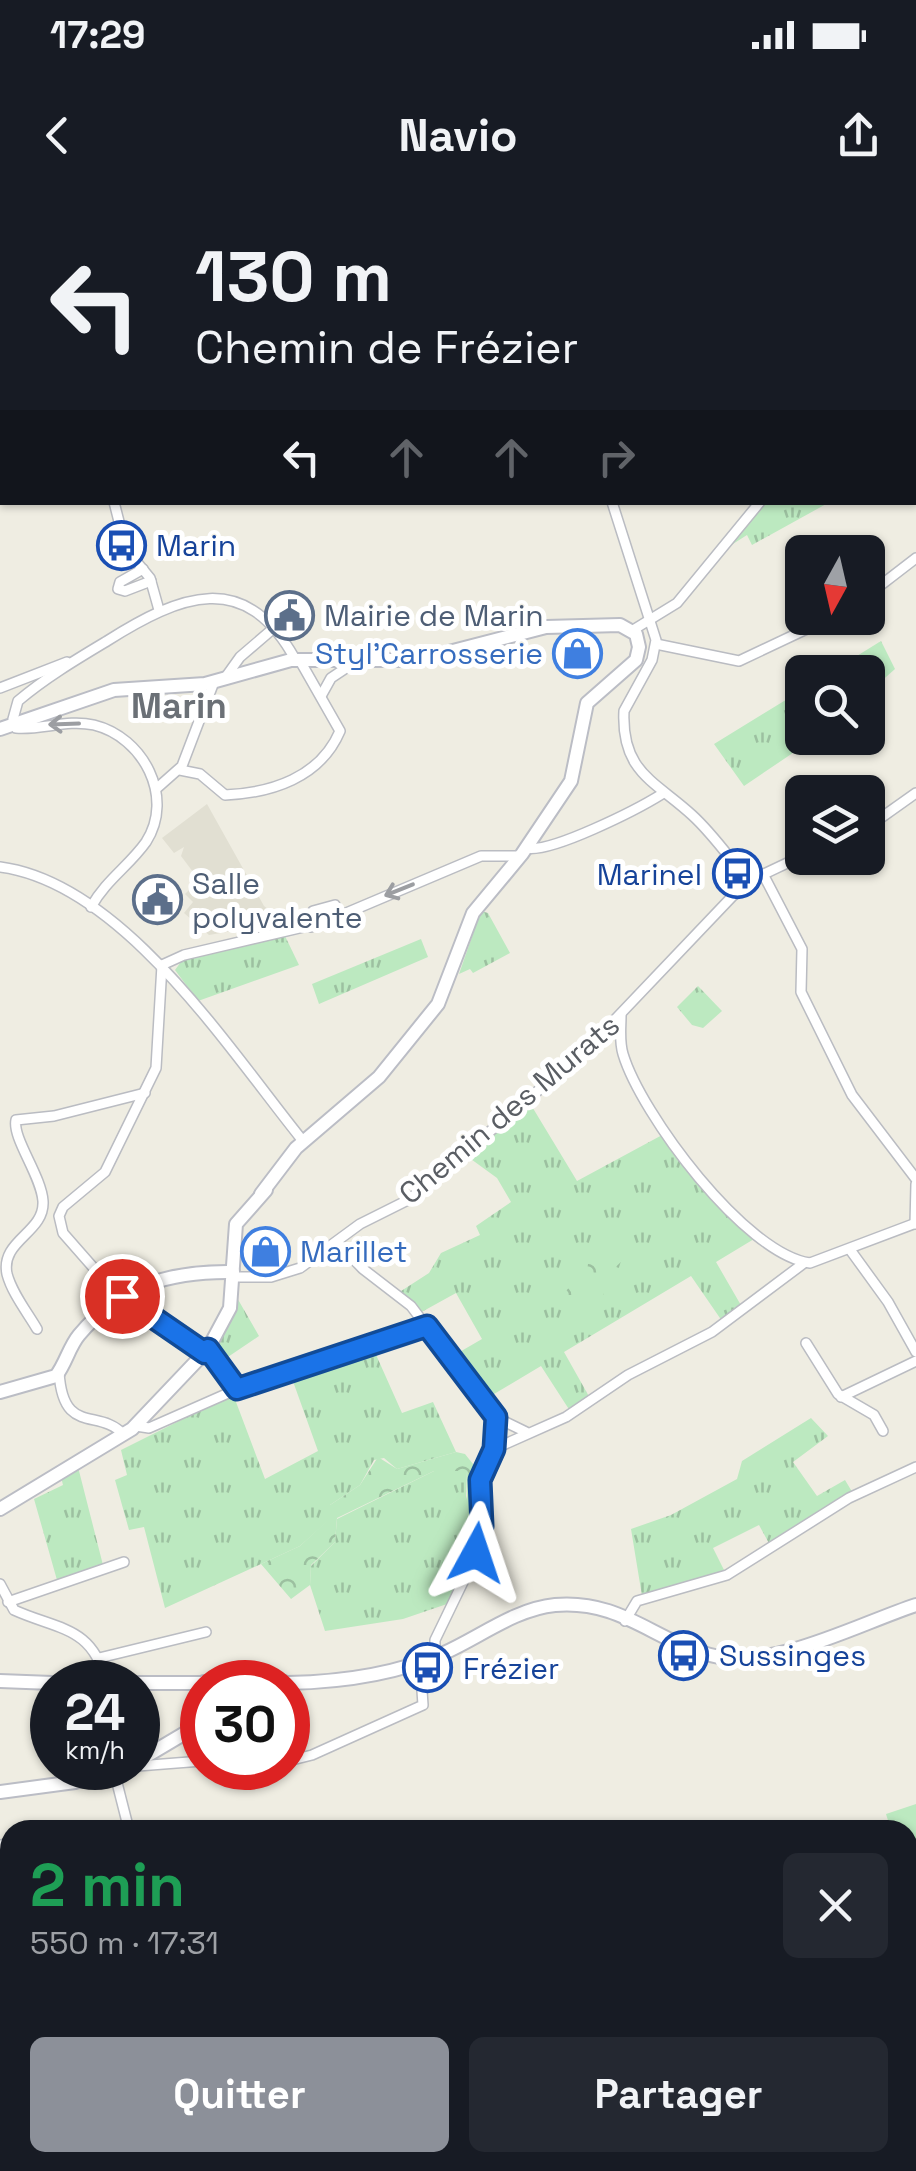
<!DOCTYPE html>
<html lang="fr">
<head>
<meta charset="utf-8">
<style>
  :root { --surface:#171b24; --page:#242831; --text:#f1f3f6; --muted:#9ea1a6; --accent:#8c9099 }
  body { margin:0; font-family:"Space Grotesk",sans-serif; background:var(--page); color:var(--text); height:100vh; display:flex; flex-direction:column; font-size:38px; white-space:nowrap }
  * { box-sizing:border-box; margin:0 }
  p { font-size:32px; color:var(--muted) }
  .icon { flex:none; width:55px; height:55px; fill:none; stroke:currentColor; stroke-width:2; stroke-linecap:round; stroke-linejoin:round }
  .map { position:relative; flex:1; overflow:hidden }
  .panel { position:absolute; left:0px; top:1620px; width:918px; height:352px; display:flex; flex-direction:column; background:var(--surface); border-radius:30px 30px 0 0; box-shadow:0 2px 8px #0004 }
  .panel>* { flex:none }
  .hud { position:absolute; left:0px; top:0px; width:918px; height:305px; box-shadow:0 2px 8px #0004; background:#171b24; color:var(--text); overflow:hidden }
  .needle { width:65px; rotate:188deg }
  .buttons { position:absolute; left:785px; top:335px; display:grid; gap:20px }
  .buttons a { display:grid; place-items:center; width:100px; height:100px; border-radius:15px; background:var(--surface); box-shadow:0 2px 8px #0004; font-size:50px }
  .speed { position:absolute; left:30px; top:1460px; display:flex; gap:20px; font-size:50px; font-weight:700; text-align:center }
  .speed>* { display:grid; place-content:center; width:130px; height:130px; border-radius:50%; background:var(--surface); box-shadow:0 2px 8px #0004; line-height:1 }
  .speed small { font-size:25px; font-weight:400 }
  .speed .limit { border:15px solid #d22; background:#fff; color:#111 }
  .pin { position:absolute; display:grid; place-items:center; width:85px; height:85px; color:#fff; margin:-42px; border:5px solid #fff; border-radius:50%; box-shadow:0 2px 10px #0007 }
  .me { position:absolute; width:110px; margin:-55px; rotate:5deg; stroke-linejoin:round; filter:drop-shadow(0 0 8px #0008) }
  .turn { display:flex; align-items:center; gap:35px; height:210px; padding:0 30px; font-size:45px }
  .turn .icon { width:130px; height:130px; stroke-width:2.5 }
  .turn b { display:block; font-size:70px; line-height:85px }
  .lanes { display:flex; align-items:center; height:95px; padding:0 30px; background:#0003; justify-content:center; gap:50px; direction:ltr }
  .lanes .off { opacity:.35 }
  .round { display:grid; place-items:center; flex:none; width:105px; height:105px; border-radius:15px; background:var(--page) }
  .summary { display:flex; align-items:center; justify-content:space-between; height:170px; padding:0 30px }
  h1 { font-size:60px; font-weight:700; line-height:75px; color:#1e9e55 }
  .action { display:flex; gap:20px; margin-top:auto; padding:20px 30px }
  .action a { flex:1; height:115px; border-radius:15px; background:var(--accent); color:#fff; font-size:40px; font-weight:700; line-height:115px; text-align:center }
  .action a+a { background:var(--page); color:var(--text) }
  .status { display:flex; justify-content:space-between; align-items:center; height:70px; padding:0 50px; background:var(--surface); direction:ltr }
  .status svg { height:28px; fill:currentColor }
  header { display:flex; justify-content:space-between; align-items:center; height:130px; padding:0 30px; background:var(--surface); font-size:45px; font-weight:700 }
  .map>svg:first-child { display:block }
  .education { fill:#e1dfd2 }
  .grass { fill:url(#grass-tufts) }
  .forest { fill:url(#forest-crowns) }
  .garden { fill:#bce9c0 }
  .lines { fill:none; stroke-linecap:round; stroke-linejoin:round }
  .street-casing { stroke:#babcc2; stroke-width:12 }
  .secondary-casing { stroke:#bbbdc5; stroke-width:16 }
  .primary-casing { stroke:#fedd4c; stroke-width:18 }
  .street { stroke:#fff; stroke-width:9 }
  .secondary { stroke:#fff; stroke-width:12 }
  .primary { stroke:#fff9a6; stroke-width:14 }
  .rail { stroke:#b6b7b7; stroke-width:2.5; stroke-dasharray:2.5 12; stroke-linecap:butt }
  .oneway { stroke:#9c9ea2 }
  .route-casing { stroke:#114b97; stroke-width:25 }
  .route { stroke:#1a73e8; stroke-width:18 }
  .labels { text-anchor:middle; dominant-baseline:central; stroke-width:10; stroke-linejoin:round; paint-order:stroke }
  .transit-label { font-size:30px; fill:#164399; stroke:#fff; text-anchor:start }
  .service-label { font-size:30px; fill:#4e5e75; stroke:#fff; text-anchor:start }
  .shop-label { font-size:30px; fill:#366cbe; stroke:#fff; text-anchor:end }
  .street-label { font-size:30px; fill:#5a5e64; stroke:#fff }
  .quarter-label { font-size:35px; font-weight:bold; fill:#6b7076; stroke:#fff }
</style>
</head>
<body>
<div class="status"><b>17:29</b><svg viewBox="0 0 49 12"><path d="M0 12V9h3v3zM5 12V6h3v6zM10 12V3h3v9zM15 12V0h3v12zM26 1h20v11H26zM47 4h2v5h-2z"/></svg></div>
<header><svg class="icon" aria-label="back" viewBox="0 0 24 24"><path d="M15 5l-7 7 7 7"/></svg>Navio<svg class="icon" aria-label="share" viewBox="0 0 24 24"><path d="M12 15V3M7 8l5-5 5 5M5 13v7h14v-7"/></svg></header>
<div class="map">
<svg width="916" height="1971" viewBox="0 0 916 1971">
  <defs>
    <pattern id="grass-tufts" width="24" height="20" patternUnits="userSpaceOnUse" patternTransform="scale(2.5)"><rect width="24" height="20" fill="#bce9c0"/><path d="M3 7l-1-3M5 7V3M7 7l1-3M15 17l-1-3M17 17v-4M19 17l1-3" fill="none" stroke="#9cc0a0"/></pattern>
    <pattern id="forest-crowns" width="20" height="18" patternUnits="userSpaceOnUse" patternTransform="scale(2.5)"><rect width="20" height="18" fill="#bce9c0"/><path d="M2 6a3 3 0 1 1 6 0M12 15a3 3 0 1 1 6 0" fill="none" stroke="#9cc0a0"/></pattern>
  </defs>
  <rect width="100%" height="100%" fill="#efede2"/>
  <polygon class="education" points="207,604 264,706 272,712 274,724 209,735 184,713 193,702 185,694 199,680 181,656 184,647 174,653 162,638"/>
  <g class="grass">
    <polygon points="763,303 828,303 752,345 747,335 725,349"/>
    <polygon points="881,441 895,469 868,493 868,472 831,472"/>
    <polygon points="802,490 802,538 815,538 744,586 714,544"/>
    <polygon points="481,711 488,713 510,753 473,773 470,769 459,774"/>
    <polygon points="285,736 299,765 198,801 175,770 183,759"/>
    <polygon points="421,739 428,757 319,804 312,784"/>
    <polygon points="698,786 722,811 703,828 692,825 677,807"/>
    <polygon points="528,900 577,981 664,934 759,1036 716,1062 742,1107 722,1121 691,1076 564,1152 591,1200 572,1214 541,1166 484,1200 451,1157 482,1139 456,1093 418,1114 398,1093 429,1073 441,1053 480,1035 476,1026 511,1002 497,978 464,954"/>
    <polygon points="236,1096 259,1136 222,1161 214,1150 228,1127"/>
    <polygon points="373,1148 402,1213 433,1202 456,1252 397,1269 384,1258 374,1260 360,1285 330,1305 330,1319 300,1346 165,1408 144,1327 129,1330 115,1280 127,1275 121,1250 233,1194 265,1279 318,1251 290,1173"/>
    <polygon points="811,1218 828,1236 793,1262 817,1296 845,1280 854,1295 771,1347 759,1325 713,1348 725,1372 642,1396 631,1329 671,1315 737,1279 742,1261"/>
    <polygon points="78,1267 103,1365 57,1380 34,1299 63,1285 61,1277"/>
    <polygon points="458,1268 467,1271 466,1296 477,1333 473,1353 447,1404 403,1419 325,1431 310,1385 311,1366 335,1342 337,1319 434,1271"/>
  </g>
  <g class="forest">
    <polygon points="605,1052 618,1054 622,1061 604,1078 604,1096 591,1107 571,1103 565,1092 576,1080 586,1078 588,1064"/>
    <polygon points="456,1252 465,1254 477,1269 477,1320 467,1312 467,1271 434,1271 337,1318 335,1342 311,1365 310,1385 291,1399 261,1364 300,1346 329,1319 330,1305 360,1285 378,1257 397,1269"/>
    <polygon points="908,1703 910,1711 916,1710 916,1832 908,1835"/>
    <polygon points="10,1806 10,1962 123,1963 119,1971 0,1971 0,1807"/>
    <polygon points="281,1963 457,1963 451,1971 285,1971"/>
  </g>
  <polygon class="garden" points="916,1604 916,1684 910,1686 908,1630 891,1630 886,1614"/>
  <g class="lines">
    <defs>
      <g id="street">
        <polyline points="221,0 224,2"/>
        <polyline points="374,2 376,0"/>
        <polyline points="672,2 673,0"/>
        <polyline points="907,2 908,0"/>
        <polyline points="114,302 126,349 150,378 159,410"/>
        <path d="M612,302l44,138 -4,20 -28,51c-3,61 31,70 68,104 21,19 38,44 56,65"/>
        <polyline points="143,369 120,382 118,389 125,391 151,381"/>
        <polyline points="868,395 916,358"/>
        <polyline points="633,430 677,403 760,302"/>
        <polyline points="656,444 739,461 830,418"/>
        <polyline points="225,478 240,457 275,427"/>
        <polyline points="0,488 67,462"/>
        <polyline points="321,496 331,478 358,460"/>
        <path d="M180,570l20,4 25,21c46,-2 95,-17 115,-64l-41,-72"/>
        <polyline points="156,589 182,566 214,482"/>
        <polyline points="868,627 916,593"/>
        <path d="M526,648c24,6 112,-39 136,-54"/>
        <path d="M0,667c123,16 230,184 303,274"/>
        <polyline points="763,674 802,749 801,792 852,895 916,979"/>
        <path d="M91,707c15,-27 38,-41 55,-65 29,-45 -3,-105 -52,-117 -27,-6 -51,5 -78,3l-3,-9 5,-18c27,-23 59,-42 89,-60 73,-46 138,-73 188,18"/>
        <polyline points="311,727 313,711 335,705 341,716"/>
        <polyline points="162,765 184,755 325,722 481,656 521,656"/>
        <path d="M621,815c0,13 -2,26 2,39 18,60 122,200 187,209l106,-40"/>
        <polyline points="915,1024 916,984"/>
        <polyline points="337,1042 363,1069 411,1106 495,1217 494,1249 480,1280 481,1325 477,1353 435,1440 435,1457"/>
        <polyline points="851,1051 888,1102 916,1152"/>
        <polyline points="233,1077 271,1077 300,1068 360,1024 410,999 586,850 745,683 802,656"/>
        <polyline points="123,1096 205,1153"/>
        <polyline points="120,1098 63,1033 59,1016 63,1007 105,972 156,868 162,765"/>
        <path d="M37,1129c-10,-17 -25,-36 -30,-55 -7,-34 38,-41 36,-73 -2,-26 -31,-63 -27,-81l38,-4 91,-23"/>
        <polyline points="806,1143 838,1194 874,1215 883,1231"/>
        <polyline points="208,1149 237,1189"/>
        <path d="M59,1172c4,65 40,35 65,63"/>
        <polyline points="841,1197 916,1161"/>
        <polyline points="495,1217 526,1232"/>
        <polyline points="136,1226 149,1228 242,1187 427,1127"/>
        <polyline points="494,1249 566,1217 628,1175 712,1132 804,1063"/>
        <path d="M0,1384l14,26c44,20 79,16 92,72"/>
        <polyline points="8,1402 124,1362"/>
        <polyline points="625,1421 637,1401 727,1375 849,1298 916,1267"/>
        <polyline points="99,1458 206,1432"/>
        <polyline points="288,1561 312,1555 423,1505 420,1462"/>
        <polyline points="138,1566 202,1561"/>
        <polyline points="114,1571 129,1630"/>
        <polyline points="0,1645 10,1644"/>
      </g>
      <g id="secondary">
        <polyline points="0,529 114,490 205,484 291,460 418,460 546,427 620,425 636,434 639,447 636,460 587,503 571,581 522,654 473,713 438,804 379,877 296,948 261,994"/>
        <path d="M0,1192l56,-16c10,-13 13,-29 23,-41 42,-50 91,-64 154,-63"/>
        <polyline points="0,1309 132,1229 208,1149 230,1108 236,1024 266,990"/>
        <polyline points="0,1481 52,1483"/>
        <polyline points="204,1482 284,1482"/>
        <polyline points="138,1483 202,1483"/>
        <path d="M288,1483c51,-1 109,-9 156,-30 36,-16 71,-44 111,-48 69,-6 102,40 164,52 57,11 142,-34 197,-52"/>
        <polyline points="138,1561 202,1523"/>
        <polyline points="0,1592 75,1582 123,1568"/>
        <polyline points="908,1879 916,1875"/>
        <polyline points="719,1962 734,1967"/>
        <polyline points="646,1971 687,1962"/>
        <polyline points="748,1971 755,1962"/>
      </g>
      <g id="primary">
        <polyline points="908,1844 916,1841"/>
        <polyline points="467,1971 475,1962"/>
      </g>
    </defs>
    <use href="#street" class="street-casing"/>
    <use href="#secondary" class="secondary-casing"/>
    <use href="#primary" class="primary-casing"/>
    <use href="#street" class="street"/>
    <use href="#secondary" class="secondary"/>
    <use href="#primary" class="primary"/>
    <g class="rail">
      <polyline points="908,1867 916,1863"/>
      <polyline points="570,1971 610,1962"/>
    </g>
  </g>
  <defs><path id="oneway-shaft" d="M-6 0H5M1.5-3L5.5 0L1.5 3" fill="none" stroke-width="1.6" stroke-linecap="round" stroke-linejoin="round" transform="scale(2.5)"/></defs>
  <g class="oneway">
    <use href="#oneway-shaft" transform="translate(64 524) rotate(178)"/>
    <use href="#oneway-shaft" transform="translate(399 690) rotate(158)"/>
  </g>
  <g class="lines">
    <defs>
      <polyline id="route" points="122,1096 205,1153 208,1149 237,1189 427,1126 496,1217 494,1249 480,1280 482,1326 476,1353"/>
    </defs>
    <use href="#route" class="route-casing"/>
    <use href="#route" class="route"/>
  </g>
  <defs>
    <symbol id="bus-ring" viewBox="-11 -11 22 22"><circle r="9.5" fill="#fff" stroke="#1a4fb4" stroke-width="1.5"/><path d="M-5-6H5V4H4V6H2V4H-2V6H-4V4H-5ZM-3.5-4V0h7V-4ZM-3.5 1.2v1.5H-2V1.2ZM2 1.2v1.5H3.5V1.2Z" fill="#1a4fb4"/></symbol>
    <symbol id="civic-ring" viewBox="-11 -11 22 22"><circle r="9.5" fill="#fff" stroke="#5c6f8a" stroke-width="1.5"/><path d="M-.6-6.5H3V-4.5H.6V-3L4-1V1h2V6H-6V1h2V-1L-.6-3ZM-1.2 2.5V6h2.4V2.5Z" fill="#5c6f8a"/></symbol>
    <symbol id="shop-ring" viewBox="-11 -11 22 22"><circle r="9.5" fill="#fff" stroke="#3f7fe0" stroke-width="1.5"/><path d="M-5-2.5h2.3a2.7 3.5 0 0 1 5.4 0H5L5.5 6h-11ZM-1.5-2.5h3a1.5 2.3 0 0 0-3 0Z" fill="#3f7fe0"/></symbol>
  </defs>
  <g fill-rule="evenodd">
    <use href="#bus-ring" x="94" y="318" width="55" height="55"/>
    <use href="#civic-ring" x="262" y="388" width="55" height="55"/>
    <use href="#shop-ring" x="550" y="426" width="55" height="55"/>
    <use href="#bus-ring" x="710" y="646" width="55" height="55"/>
    <use href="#civic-ring" x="130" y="672" width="55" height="55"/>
    <use href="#shop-ring" x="238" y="1024" width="55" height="55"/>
    <use href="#bus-ring" x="656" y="1428" width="55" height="55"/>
    <use href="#bus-ring" x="400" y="1440" width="55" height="55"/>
  </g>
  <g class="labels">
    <g class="transit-label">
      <text x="156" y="345">Marin</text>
      <text x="702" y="674" text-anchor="end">Marinel</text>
      <text x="719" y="1455">Sussinges</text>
      <text x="463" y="1468">Frézier</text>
    </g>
    <g class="service-label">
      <text x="324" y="415">Mairie de Marin</text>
      <text x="192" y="683">Salle<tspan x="192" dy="34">polyvalente</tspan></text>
    </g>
    <g class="shop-label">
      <text x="543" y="453">Styl'Carrosserie</text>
      <text x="300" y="1051" text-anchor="start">Marillet</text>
    </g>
    <g class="street-label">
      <text transform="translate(509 909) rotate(-40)">Chemin des Murats</text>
    </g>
    <g class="quarter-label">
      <text x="179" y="506">Marin</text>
    </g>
  </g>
</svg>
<div class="buttons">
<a><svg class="needle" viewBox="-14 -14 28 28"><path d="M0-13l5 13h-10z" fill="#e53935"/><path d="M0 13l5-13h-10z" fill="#9ea1a6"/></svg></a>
<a><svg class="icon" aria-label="search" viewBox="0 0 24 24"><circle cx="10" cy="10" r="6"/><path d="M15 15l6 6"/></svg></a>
<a><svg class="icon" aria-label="layers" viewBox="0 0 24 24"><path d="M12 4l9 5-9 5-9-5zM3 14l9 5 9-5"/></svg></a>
</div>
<div class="speed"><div>24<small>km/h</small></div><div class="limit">30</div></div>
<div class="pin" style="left:122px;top:1096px;background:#d93025"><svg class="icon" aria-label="arrive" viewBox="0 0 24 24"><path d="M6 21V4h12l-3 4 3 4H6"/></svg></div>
<svg class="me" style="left:476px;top:1353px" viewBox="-20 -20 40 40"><path d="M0-17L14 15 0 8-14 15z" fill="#1a73e8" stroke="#fff" stroke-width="4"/></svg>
<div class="hud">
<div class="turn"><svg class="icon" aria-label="left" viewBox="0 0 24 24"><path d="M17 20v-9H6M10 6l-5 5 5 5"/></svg><div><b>130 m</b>Chemin de Frézier</div></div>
<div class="lanes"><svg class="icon" aria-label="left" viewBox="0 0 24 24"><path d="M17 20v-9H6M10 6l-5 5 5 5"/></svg><svg class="icon off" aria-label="ahead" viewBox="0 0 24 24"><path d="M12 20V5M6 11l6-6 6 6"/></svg><svg class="icon off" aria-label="ahead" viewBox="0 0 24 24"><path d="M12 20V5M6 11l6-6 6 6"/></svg><svg class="icon off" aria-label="right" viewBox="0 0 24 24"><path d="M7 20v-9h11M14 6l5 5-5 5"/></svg></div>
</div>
<section class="panel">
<div class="summary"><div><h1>2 min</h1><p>550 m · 17:31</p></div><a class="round"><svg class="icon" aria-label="close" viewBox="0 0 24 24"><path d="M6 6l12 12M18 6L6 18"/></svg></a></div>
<div class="action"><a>Quitter</a><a>Partager</a></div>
</section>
</div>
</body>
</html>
